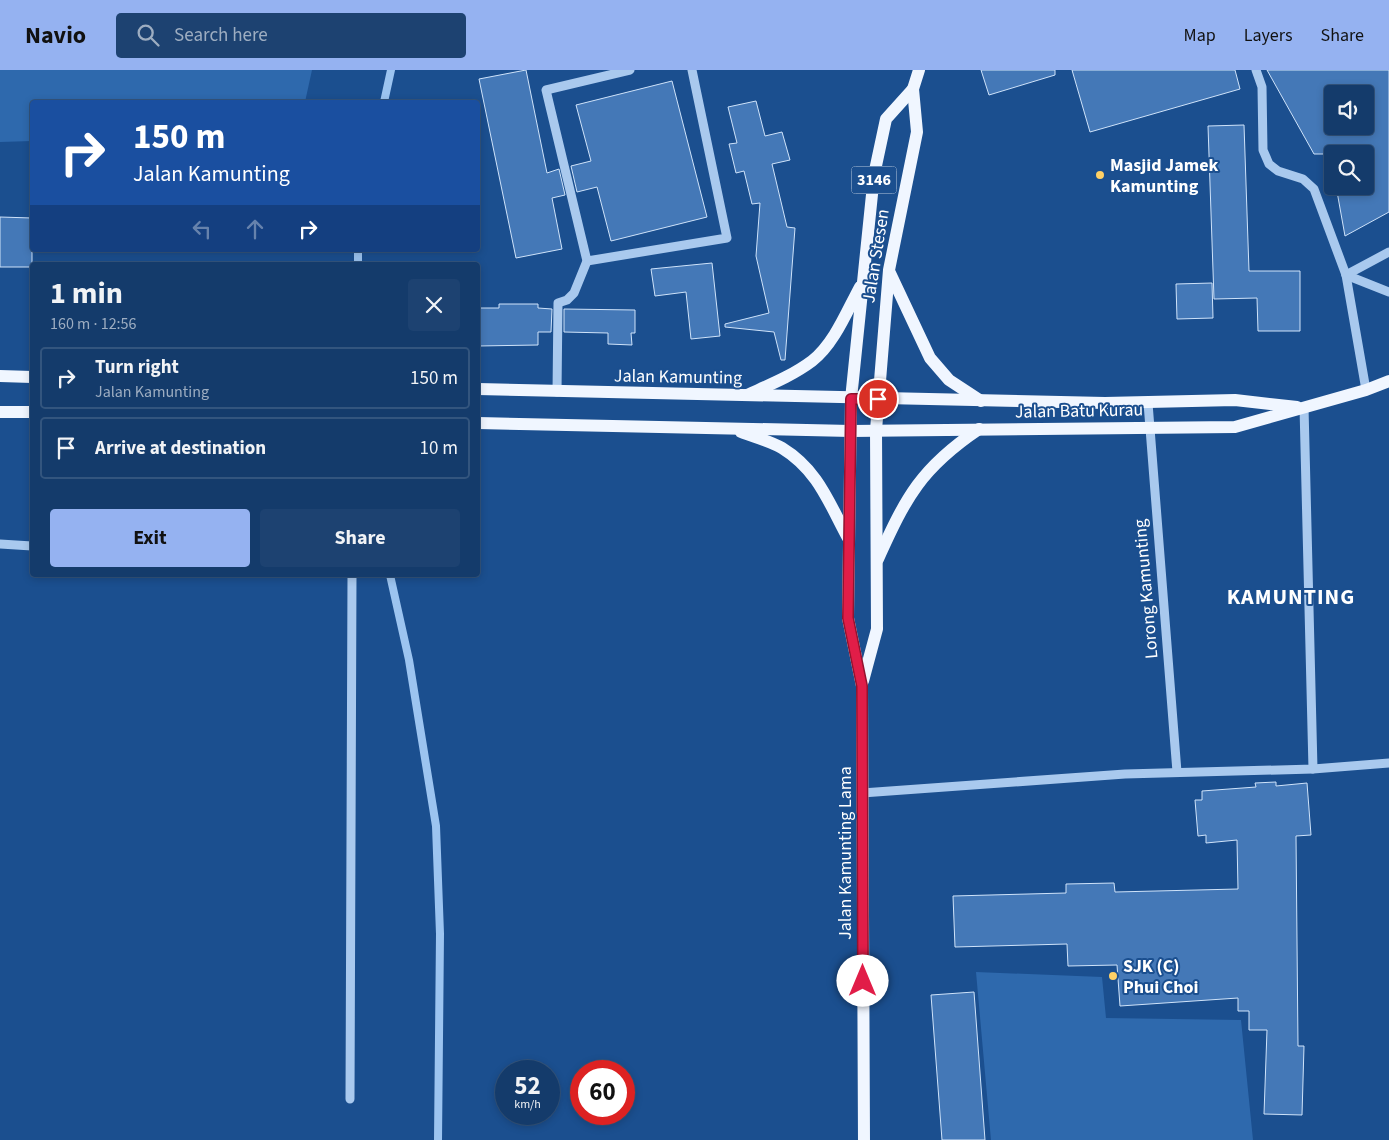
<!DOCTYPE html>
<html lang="en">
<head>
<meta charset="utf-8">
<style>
  :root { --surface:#143b6b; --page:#1d4271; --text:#f1f3f6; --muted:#9dadc1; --line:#33557e; --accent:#95b2f1 }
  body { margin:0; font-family:"Source Sans 3",sans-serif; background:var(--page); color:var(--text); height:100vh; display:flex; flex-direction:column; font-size:19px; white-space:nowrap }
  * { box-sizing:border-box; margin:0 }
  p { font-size:16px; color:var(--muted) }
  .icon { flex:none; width:28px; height:28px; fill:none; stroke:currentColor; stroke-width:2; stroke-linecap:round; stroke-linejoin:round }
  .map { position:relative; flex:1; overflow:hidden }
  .details { position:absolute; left:30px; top:192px; width:450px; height:315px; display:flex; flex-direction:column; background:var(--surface); border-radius:5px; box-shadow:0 2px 8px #0003,0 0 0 1px var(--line) }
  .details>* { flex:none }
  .banner { position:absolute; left:30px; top:30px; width:450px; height:152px; border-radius:5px; box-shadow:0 2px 8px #0003,0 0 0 1px var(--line); background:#1a4fa0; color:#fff; overflow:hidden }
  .fabs { position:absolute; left:1324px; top:15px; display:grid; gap:10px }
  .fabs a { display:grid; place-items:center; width:50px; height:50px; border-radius:5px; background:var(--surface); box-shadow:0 2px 8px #0003,0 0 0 1px var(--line); font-size:25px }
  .speed { position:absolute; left:495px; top:990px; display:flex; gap:10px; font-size:25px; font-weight:700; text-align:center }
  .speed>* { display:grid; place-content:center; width:65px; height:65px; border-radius:50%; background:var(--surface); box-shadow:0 2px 8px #0003,0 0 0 1px var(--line); line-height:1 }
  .speed small { font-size:12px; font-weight:400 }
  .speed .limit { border:8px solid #d22; background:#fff; color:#111 }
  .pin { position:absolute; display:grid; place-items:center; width:42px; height:42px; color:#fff; margin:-21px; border:2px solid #fff; border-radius:50%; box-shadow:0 1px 5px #0007 }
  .me { position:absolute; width:55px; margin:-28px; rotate:0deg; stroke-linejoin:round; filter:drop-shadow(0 0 4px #0008) }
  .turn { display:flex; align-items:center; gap:18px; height:105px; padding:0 20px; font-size:22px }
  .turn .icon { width:65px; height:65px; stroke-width:2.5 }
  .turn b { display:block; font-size:35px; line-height:42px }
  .lanes { display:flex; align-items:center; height:48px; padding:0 20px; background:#0003; justify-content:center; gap:25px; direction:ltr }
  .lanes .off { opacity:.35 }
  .round { display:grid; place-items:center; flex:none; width:52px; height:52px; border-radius:5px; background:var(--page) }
  .overview { display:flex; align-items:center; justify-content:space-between; height:85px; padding:0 20px }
  h1 { font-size:30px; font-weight:700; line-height:38px }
  .button { display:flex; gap:10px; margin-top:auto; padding:10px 20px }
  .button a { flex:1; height:58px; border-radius:5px; background:var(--accent); color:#111; font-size:20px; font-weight:700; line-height:58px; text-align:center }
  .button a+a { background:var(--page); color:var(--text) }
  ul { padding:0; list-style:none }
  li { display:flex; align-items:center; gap:15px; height:62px; margin:0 10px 8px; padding:0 10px; border:2px solid var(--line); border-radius:5px }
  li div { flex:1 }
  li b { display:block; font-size:19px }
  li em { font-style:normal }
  header { display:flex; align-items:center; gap:30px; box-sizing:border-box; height:70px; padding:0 25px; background:var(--accent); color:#111 }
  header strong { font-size:24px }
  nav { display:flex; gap:28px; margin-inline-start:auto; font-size:18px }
  .search { width:350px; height:45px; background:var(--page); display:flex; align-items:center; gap:12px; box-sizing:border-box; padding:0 18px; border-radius:5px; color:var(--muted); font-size:19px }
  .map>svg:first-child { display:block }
  .green { fill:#2e69ad }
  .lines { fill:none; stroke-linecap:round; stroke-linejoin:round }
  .stream { stroke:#9cc4f0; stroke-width:8 }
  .building { fill:#4478b7; stroke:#cfe3fa; fill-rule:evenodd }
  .minor { stroke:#a9c9ee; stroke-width:9 }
  .major { stroke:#f0f6ff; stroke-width:12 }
  .route-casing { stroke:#92132f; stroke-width:12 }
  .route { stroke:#e11d48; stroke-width:9 }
  .poi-dot { fill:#ffd166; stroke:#1b4f8f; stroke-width:2 }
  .labels { text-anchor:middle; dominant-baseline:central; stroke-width:4; stroke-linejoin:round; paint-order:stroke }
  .shield { fill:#1b4f8f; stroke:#bbcadd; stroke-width:1 }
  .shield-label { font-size:16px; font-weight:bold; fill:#fff }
  .poi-label { font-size:18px; font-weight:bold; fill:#fff; stroke:#1b4f8f; text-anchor:start }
  .street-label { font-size:18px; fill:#fff; stroke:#1b4f8f }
  .district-label { font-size:22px; font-weight:bold; letter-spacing:1px; fill:#fff; stroke:#1b4f8f }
</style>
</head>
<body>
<header>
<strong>Navio</strong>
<div class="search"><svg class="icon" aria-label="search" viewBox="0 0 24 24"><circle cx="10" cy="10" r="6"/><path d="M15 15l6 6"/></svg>Search here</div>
<nav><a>Map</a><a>Layers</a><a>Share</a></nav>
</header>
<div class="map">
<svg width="1389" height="1070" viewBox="0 0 1389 1070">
  <rect width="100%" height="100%" fill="#1b4f8f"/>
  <g class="green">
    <polygon points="0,0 312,0 305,32 32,32 32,71 0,72"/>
    <polygon points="976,902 1102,907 1106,948 1241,950 1253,1070 991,1070"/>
  </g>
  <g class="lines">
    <g class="stream">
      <polyline points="384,32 391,0"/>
      <polyline points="358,195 358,180"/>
      <polyline points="390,505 409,590 436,756 440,864 438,1070"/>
    </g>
  </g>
  <g class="building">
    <polygon points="526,0 547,103 559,99 565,125 552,128 562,179 516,188 479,9"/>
    <polygon points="981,0 1055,0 1055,5 989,25"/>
    <polygon points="1072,0 1235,0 1240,19 1090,62"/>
    <path d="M1267,0h122v142l-44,24 -9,-50h29v-32h-33v13l-2,-13h-16zM1332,24h33v32h-33z"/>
    <polygon points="672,11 707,147 611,171 597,117 577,122 571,96 591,91 576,35"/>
    <polygon points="756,31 765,66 782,62 790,90 772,94 787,157 795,158 785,290 781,290 774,262 725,257 725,254 769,243 756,186 760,133 752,134 744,101 736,103 729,74 737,73 728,37"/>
    <polygon points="1244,55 1249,201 1300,201 1300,261 1258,261 1257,228 1214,229 1208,56"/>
    <polygon points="0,147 32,148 32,197 0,197"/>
    <polygon points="712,193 720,266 691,269 686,222 655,226 651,199"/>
    <polygon points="1212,213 1213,248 1177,249 1176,214"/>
    <polygon points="499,234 538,234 538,238 552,239 551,262 538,262 538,275 478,276 478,238 499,238"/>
    <polygon points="564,239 635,240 635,263 631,263 632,275 608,274 608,263 564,262"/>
    <polygon points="1276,712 1276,716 1307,713 1311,765 1296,766 1298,976 1304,976 1302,1045 1264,1044 1267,960 1249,960 1249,941 1238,941 1238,928 1120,936 1117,895 1068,896 1067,874 955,877 953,826 1066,823 1066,814 1114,813 1115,822 1238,819 1237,770 1206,773 1206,765 1198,766 1195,730 1202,730 1202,721 1256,717 1255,713"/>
    <polygon points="974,922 985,1070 942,1070 931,925"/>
  </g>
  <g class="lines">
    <g class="minor">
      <polyline points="1256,0 1262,17 1263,80 1269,94 1278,101 1303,109 1314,119 1346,205 1366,320"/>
      <polyline points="587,191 727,168 692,0"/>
      <polyline points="1346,205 1389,182"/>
      <polyline points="1346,205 1389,222"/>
      <polyline points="557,322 558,233 567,230 574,223 587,191 546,20 630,0"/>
      <polyline points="1148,333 1177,702"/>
      <polyline points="1304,337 1313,699"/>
      <polyline points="0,474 32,476"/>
      <polyline points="862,723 1125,704 1313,699 1389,693"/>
      <polyline points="350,1029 352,505"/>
    </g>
    <g class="major">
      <polyline points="890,203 930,288 949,310 981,331"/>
      <polyline points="0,306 32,307"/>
      <polyline points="478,319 1105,333 1235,330 1297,337"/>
      <path d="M747,325c22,-10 45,-19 65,-34 22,-17 35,-50 48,-74"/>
      <polyline points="0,342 32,342"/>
      <polyline points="478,353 851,361 1235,357 1366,320 1389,311"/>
      <path d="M741,362c13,5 29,9 41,16 36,22 47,55 66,90"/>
      <path d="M878,489c28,-62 43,-91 101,-130"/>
      <polyline points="863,611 877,559 876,360 889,200 917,62 913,19 919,0"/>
      <polyline points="864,1070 862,616 848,548 851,329 874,105 886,49 913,19"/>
    </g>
  </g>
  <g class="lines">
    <defs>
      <polyline id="route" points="863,911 862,616 848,548 851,329 878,329"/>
    </defs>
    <use href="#route" class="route-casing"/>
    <use href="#route" class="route"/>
  </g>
  <g class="poi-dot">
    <circle cx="1100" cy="105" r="5"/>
    <circle cx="1113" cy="906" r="5"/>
  </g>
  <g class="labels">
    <rect class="shield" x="851.5" y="96.5" width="45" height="27" rx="4"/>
    <g class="shield-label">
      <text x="874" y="110">3146</text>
    </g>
    <g class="poi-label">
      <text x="1110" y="95">Masjid Jamek<tspan x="1110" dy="21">Kamunting</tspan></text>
      <text x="1123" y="896">SJK (C)<tspan x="1123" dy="21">Phui Choi</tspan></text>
    </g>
    <g class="street-label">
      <text transform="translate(876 186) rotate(-81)">Jalan Stesen</text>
      <text transform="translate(678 307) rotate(1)">Jalan Kamunting</text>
      <text transform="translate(1079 341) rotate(-1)">Jalan Batu Kurau</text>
      <text transform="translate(1146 519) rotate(-95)">Lorong Kamunting</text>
      <text transform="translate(845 783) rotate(-90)">Jalan Kamunting Lama</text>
    </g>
    <g class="district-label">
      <text x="1291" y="527">KAMUNTING</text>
    </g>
  </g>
</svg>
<div class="fabs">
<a><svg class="icon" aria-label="sound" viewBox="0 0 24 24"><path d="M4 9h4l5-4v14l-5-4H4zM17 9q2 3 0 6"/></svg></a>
<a><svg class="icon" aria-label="search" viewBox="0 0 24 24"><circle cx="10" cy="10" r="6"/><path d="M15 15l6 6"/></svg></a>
</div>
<div class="speed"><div>52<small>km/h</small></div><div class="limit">60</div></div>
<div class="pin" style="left:878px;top:329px;background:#d93025"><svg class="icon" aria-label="arrive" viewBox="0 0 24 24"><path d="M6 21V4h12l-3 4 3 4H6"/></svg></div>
<svg class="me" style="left:863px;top:911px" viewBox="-20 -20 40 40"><circle r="19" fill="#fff"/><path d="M0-13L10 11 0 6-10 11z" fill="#e11d48"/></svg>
<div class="banner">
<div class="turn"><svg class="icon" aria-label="right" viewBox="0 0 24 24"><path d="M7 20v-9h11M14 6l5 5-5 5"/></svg><div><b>150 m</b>Jalan Kamunting</div></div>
<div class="lanes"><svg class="icon off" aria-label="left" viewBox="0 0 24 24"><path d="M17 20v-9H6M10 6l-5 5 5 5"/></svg><svg class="icon off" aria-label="ahead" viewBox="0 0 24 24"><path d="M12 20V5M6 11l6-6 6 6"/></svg><svg class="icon" aria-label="right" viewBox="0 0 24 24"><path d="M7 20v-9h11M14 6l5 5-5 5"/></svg></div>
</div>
<section class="details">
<div class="overview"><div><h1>1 min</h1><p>160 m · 12:56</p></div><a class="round"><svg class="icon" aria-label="close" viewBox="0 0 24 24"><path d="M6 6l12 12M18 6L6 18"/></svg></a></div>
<ul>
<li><svg class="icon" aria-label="right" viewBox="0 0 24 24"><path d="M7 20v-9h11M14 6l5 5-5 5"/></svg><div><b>Turn right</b><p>Jalan Kamunting</p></div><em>150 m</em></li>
<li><svg class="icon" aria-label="arrive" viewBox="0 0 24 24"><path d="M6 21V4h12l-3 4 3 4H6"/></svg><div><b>Arrive at destination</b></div><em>10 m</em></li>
</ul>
<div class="button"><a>Exit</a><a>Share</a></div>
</section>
</div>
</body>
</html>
